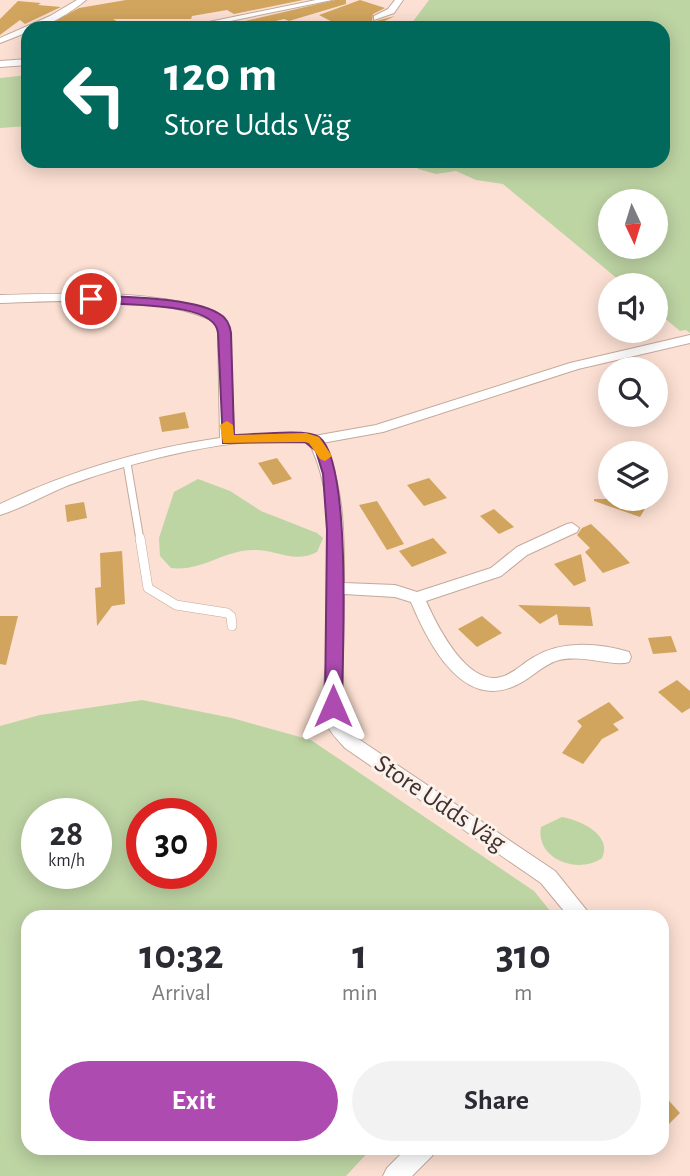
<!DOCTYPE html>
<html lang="en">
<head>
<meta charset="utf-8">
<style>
  :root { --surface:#fff; --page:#f2f2f3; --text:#2b2b33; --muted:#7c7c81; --accent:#ae4bb0 }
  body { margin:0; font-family:"Alegreya Sans",sans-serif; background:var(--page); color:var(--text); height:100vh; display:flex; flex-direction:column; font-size:26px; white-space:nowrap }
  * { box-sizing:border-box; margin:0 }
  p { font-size:23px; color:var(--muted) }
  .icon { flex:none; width:38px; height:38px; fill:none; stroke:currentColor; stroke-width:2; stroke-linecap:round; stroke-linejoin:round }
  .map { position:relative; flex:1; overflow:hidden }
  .sheet { position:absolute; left:21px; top:910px; width:648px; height:245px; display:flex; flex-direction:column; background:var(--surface); border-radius:21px; box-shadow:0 4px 18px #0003 }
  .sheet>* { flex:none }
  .guide { position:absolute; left:21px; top:21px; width:649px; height:147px; border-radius:21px; box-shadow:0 4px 18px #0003; background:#00695c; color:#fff; overflow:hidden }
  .needle { width:46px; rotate:176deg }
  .buttons { position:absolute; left:598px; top:189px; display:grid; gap:14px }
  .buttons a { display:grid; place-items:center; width:70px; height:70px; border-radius:50%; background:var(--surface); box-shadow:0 4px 18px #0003; font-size:35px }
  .speed { position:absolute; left:21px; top:798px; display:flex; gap:14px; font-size:35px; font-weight:700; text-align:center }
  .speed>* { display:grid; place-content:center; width:91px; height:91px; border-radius:50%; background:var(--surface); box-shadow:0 4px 18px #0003; line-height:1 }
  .speed small { font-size:18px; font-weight:400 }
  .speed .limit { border:10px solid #d22; background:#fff; color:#111 }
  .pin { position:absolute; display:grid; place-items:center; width:60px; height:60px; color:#fff; margin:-30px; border:4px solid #fff; border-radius:50%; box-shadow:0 2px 7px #0007 }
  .me { position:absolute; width:77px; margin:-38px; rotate:0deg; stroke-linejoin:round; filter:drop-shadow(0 0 5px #0008) }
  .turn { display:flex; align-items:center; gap:24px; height:147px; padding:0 28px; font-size:32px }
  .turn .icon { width:91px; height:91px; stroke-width:2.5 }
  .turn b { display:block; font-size:49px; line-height:60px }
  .eta { display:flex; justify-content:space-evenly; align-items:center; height:119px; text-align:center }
  .eta b { font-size:42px; font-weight:600; line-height:49px }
  .cta { display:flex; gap:14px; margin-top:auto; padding:14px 28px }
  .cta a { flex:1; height:80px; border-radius:42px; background:var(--accent); color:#fff; font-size:28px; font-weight:600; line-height:80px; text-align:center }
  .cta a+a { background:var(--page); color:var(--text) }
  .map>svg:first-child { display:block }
  .green { fill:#bdd4a3; fill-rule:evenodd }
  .building { fill:#d1a55e }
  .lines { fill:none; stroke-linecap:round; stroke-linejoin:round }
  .lane-far1-casing { stroke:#c3a99d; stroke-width:9 }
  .lane-casing { stroke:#c3a99d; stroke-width:10 }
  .street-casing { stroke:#c3a99d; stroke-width:2 }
  .lane-far1 { stroke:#fff; stroke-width:7 }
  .lane { stroke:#fff; stroke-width:9 }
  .street { fill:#fff; fill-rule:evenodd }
  .route { fill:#ae4bb0; stroke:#713172; stroke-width:2 }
  .slow { fill:#f59e0b }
  .labels { text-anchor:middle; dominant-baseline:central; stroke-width:6; stroke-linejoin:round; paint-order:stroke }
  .street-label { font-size:26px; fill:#3e332e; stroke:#fdf1ec }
</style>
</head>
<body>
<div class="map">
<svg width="690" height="1176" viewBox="0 0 690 1176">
  <rect width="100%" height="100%" fill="#fce0d3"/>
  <g class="green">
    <path d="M429,0h261v333l-4,-3 -6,1 -24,-20v-26h-31l-122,-101 -27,-4 -20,-9 -20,3 -18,-5 -4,-8h249v-133h-255zM611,201h45v46h-45z"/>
    <polygon points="28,75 28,126 0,128 0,78"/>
    <path d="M198,479l32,12 31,20 56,22 6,5 -6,14c-23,12 -38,-2 -62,-2 -30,-1 -53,22 -84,18l-11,-12 -1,-18 15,-46z"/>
    <path d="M142,700l90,18 79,22 223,151 21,26h-527v231h344l-26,28h-346v-450l40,-11zM37,814h59v59h-59zM142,814h59v59h-59z"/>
    <path d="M562,817c18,3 51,18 40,41 -24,17 -67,1 -61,-31z"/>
  </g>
  <g class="building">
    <polygon points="126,0 303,0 234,14 227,10 192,16 191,19 113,19 128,28 43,28 79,8"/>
    <polygon points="335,0 346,0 346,4 289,21 284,19 255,26 245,21"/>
    <polygon points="360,0 385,8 373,14 372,22 395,16 370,28 344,28 319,15"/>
    <polygon points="18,1 41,3 38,5 61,7 25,24 20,20 0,35 0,19"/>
    <polygon points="185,412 189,428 162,432 159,417"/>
    <polygon points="277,458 292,479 273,485 258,463"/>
    <polygon points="429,478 447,498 424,506 407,485"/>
    <polygon points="594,499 651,499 640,517 594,501"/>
    <polygon points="377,501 404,544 387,550 359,505"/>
    <polygon points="84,502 87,518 67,522 65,505"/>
    <polygon points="494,509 514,527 499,534 480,516"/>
    <polygon points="591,524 609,541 630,563 603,573 585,552 590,548 577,535 582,528"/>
    <polygon points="433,538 447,553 412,567 399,551"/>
    <polygon points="122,551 125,604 112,606 97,626 95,588 101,587 100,553"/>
    <polygon points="581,554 586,581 574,586 554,564"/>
    <polygon points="518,605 590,607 593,626 559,625 557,614 540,624"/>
    <polygon points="0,616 18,616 6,665 0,664"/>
    <polygon points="482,616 502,633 477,647 458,629"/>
    <polygon points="671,636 677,652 653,654 648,638"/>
    <polygon points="677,680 690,691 690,708 682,713 658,692"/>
    <polygon points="609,702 624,718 613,724 619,730 602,739 583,764 562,753 582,726 577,721"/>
    <polygon points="662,1093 680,1113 662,1131"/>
  </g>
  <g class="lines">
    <defs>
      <polyline id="lane-far1" points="127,463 140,540"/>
      <polyline id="lane" points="140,538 148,588 176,605 227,613 231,616 232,626"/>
      <g id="street">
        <path d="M77,0h9c-15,12 -38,28 -58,28v4l-28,11v-5l50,-22z"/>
        <polygon points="316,0 332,0 196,28 180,28"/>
        <polygon points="395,0 403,0 394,13 374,20 374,16 388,9"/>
        <polygon points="28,59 28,65 0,67 0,61"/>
        <path d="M0,295c66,-1 164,-8 223,21l7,15 4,105 54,-3 26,3 62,-11 194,-62 120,-28v8l-112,26 -195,63 -61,11c23,41 22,93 22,140l51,2 22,7 74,-24 26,-21 50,-23 5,-1 7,5 -2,4 -50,23 -26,21 -75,25c11,25 41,85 75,76 12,-3 22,-14 33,-20 28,-17 65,-14 95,-5l2,5 -2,5c-16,5 -46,-8 -70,-2 -18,5 -30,21 -47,27 -52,21 -85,-47 -101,-85l-16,-5 -51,-3 -2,112 2,15 13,17 198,133 37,46h-23l-28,-34 -196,-135c-6,-7 -16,-16 -19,-26 -6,-21 0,-47 1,-69 2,-63 12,-153 -18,-210 -67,-11 -178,19 -240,42 -23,9 -46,23 -69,30v-11c70,-33 143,-55 220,-66l-2,-107 -3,-9c-55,-28 -153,-21 -215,-19z"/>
        <polygon points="407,1148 436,1148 432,1156 412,1176 383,1176 387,1168"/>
      </g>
    </defs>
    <use href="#lane-far1" class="lane-far1-casing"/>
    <use href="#lane" class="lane-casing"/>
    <use href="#street" class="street-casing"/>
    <use href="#lane-far1" class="lane-far1"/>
    <use href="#lane" class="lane"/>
    <use href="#street" class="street"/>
  </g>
  <path class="route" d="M91,295c31,2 106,2 130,20 7,4 9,11 10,18l3,102c18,0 72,-7 85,2 34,25 23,223 23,269l-2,5h-13l-2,-5 2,-176 -4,-56 -7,-23 -11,-9 -82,1 -5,-110c-3,-34 -104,-26 -131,-32l-2,-2z"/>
  <polygon class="slow" points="227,421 233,425 234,435 306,433 319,437 332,456 325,461 320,459 309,443 305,442 223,443 220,425"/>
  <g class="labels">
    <g class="street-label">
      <text transform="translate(440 803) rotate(34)">Store Udds Väg</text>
    </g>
  </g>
</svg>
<div class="buttons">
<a><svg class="needle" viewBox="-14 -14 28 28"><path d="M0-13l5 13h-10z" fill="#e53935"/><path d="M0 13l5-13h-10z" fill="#7c7c81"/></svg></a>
<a><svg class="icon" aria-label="sound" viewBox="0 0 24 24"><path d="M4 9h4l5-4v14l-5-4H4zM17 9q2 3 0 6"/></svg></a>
<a><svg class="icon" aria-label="search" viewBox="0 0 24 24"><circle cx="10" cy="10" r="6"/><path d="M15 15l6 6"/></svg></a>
<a><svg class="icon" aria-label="layers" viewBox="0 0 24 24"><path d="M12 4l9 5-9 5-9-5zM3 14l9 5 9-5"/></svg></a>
</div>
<div class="speed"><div>28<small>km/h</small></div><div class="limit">30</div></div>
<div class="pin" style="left:91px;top:299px;background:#d93025"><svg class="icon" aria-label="arrive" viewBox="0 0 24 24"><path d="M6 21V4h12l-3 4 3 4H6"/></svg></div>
<svg class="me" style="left:333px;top:706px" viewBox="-20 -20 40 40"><path d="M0-17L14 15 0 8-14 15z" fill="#ae4bb0" stroke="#fff" stroke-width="4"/></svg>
<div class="guide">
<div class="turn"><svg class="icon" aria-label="left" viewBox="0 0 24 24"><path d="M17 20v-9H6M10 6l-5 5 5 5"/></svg><div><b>120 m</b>Store Udds Väg</div></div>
</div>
<section class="sheet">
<div class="eta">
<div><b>10:32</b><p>Arrival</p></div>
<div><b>1</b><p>min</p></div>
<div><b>310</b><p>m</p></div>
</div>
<div class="cta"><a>Exit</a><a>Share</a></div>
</section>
</div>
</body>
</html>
